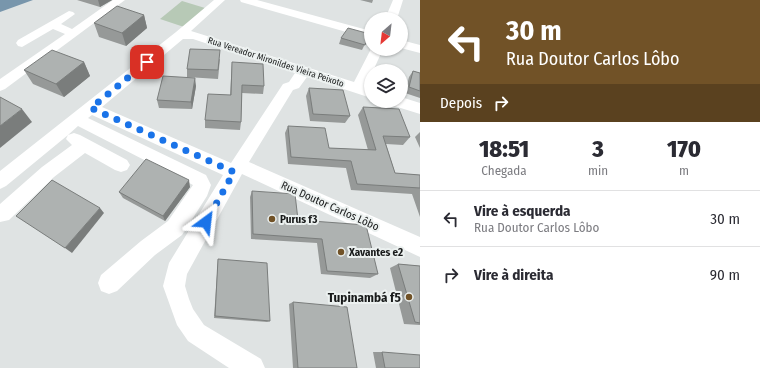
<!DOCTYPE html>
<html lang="pt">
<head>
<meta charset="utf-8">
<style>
  :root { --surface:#fff; --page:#f2f2f3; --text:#2b2b33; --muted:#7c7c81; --line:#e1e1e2 }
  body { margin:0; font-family:"Fira Sans Condensed",sans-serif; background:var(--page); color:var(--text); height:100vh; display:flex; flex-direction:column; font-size:15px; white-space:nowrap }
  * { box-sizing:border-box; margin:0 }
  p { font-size:13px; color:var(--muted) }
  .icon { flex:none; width:22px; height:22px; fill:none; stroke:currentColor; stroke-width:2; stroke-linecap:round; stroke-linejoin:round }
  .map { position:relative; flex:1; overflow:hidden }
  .drawer { display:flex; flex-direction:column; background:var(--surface); width:340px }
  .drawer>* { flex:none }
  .banner { background:#715227; color:#fff; overflow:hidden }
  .needle { width:26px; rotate:208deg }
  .tools { position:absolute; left:364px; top:12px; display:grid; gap:8px }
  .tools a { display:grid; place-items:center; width:44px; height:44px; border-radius:50%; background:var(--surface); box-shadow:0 1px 3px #0004; font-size:20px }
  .pin { position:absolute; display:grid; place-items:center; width:34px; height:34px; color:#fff; margin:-17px; border-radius:8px; box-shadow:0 2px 6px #0006 }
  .me { position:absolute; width:44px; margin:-22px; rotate:30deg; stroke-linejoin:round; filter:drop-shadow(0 0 3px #0008) }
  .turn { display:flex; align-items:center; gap:14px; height:84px; padding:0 20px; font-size:18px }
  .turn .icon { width:52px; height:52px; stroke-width:2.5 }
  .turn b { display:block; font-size:28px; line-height:34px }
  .then { display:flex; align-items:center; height:38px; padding:0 20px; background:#0003; gap:8px; font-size:15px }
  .eta { display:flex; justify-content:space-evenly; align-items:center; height:68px; text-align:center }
  .eta b { font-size:24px; font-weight:800; line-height:28px }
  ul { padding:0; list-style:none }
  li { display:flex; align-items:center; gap:12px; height:56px; padding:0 20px; border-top:1px solid var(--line) }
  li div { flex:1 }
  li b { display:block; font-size:15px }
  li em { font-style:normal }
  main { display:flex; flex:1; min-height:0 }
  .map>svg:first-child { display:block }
  .green { fill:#b7c9b6 }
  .water { fill:#7896ac }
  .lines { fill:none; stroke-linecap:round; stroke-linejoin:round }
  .minor { fill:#fff; fill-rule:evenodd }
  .wall { fill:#969998 }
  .shaded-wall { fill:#7a7d7c }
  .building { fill:#aeb2b1; stroke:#7a7d7c }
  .route { stroke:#1a73e8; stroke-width:7; stroke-dasharray:0 12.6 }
  .poi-dot { fill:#715227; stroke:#ecf1f0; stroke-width:1.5 }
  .labels { text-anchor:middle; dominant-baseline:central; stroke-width:4; stroke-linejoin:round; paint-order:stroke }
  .far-street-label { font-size:9px; fill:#191b1b; stroke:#ecf1f0 }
  .street-label { font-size:11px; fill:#191b1b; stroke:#ecf1f0 }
  .poi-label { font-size:11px; font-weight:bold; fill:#191b1b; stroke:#ecf1f0; text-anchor:start }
  .near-poi-label { font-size:13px; font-weight:bold; fill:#191b1b; stroke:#ecf1f0; text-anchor:end }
</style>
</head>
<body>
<main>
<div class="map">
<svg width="420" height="368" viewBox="0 0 420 368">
  <rect width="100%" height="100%" fill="#dfe3e3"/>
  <polygon class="green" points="182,1 205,8 184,27 160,19"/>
  <polygon class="water" points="0,0 33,0 0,12"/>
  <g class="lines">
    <g class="minor">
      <polygon points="113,0 125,0 5,89 0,91 0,79 65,34 53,29 22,47 18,46 16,43 18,40 69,11 73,12 75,14 61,24 72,29"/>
      <path d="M214,0h11l-34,31 163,51 17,-33h12l-10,22h-2v5l-5,10 5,2v10l-64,-21 -8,11 -6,2 -44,72 171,75v20l-178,-83 -55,100 -2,12 4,13 4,10 11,16 57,34 4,9h-36l-41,-27 -11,-16 -14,-39 6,-23 54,-88 -131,-60 -4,3 118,57 5,10 -4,11 -25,39 -27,20 -38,36 -8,3 -8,-3 -3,-8 3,-8 40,-34 27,-20 25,-36 -115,-59 -10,9 6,-2 6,2 47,25 3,5 -3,5 -6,2 -6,-2 -30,-17 -31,24 -45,43 -9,2v-18l42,-37 30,-22 -6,-6 2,-4 -62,51 -6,3v-18l176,-139zM183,39h10l102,34 -6,9 -6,2 -52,79 -129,-56z"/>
      <polygon points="240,0 257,0 371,31 371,39 241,2"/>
      <polygon points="393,0 403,0 397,19 385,19"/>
      <polygon points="401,40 420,45 420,53 401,48"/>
      <polygon points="401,97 420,103 420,114 391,105 389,101 401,101"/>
    </g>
  </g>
  <g class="wall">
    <polygon points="77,0 112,0 100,7"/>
    <polygon points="360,0 373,0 372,3"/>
    <polygon points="144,15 147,28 126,46 99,37 94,23"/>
    <polygon points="370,34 362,50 339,44 341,38"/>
    <polygon points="220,59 218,79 187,77 187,69"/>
    <polygon points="84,62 90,76 64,97 33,84 24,70"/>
    <polygon points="232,62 264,86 263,94 242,93 241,122 240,130 205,128 205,120 230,95"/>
    <polygon points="413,71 420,73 420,98 405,93 409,77"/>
    <polygon points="196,86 192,109 159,108 157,100"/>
    <polygon points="309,88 350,116 345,123 310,121 306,96"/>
    <polygon points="363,107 410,137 403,145 386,144 395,173 420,175 420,217 412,194 351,190 346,168 288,164 285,133 288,126 329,148 368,150 358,115"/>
    <polygon points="420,132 420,148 415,137"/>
    <polygon points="190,187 165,221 123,198 119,192"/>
    <polygon points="252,191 298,220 378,274 370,278 321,274 317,243 251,239 250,197"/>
    <polygon points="218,259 270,321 267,322 214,318"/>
    <polygon points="398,264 420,266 420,325 404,324 390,268"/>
    <polygon points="293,302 357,368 293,368 289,304"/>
    <polygon points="373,352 382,352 420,368 376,368"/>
  </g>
  <g class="shaded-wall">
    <polygon points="98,0 112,0 100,7"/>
    <polygon points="144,15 147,28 126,46 122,33"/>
    <polygon points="84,62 90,76 64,97 56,84"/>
    <polygon points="195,78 196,86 192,109 191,102"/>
    <polygon points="22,109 32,122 0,148 0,126"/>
    <polygon points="189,180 190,187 165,221 163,216"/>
    <polygon points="100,208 104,213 72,253 65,248"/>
  </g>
  <g class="building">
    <polygon points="117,6 144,15 122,33 94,23"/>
    <polygon points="348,28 370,34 365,45 341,38"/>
    <polygon points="190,49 220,50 218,70 187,69"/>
    <polygon points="52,50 84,62 56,84 24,70"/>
    <polygon points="232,62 263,64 264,86 242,85 241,122 205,120 208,94 231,95"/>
    <polygon points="413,71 420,73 420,91 409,87"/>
    <polygon points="163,76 195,78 191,102 157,100"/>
    <polygon points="309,88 343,90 350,116 313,114"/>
    <polygon points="0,97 22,109 0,126"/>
    <polygon points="363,107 399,109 410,137 383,136 395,173 420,175 420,188 357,184 351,161 291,157 288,126 325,128 329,148 376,150"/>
    <polygon points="146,159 189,180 163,216 119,192"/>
    <polygon points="52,180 100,208 65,248 16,216"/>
    <polygon points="252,191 295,194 298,220 366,225 378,274 327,271 322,239 253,234"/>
    <polygon points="218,259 267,263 270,321 215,316"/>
    <polygon points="398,264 420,266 420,323 415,322"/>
    <polygon points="293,302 347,307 357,368 298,368"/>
    <polygon points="382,352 420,355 420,368 385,368"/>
  </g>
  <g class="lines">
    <polyline class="route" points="147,62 91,108 234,172 206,222"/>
  </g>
  <g class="poi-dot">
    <circle cx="272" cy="219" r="4"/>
    <circle cx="341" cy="252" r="4"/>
    <circle cx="409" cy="297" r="4"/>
  </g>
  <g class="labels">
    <g class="far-street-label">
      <text transform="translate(276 62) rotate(18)">Rua Vereador Mironildes Vieira Peixoto</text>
    </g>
    <g class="street-label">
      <text transform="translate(330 206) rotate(24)">Rua Doutor Carlos Lôbo</text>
    </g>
    <g class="poi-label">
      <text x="280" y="219">Purus f3</text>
      <text x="349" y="252">Xavantes e2</text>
    </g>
    <g class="near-poi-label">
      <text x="401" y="297">Tupinambá f5</text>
    </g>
  </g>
</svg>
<div class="tools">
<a><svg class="needle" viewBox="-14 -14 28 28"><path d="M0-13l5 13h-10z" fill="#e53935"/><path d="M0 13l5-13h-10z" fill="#7c7c81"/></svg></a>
<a><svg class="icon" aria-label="layers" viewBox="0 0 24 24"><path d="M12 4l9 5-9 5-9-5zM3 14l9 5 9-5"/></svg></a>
</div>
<div class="pin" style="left:147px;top:62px;background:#d93025"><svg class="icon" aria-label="arrive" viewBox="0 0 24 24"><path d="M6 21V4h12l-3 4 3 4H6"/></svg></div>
<svg class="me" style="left:206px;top:222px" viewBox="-20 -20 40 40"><path d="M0-17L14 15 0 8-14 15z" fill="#1a73e8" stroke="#fff" stroke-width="4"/></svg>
</div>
<section class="drawer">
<div class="banner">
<div class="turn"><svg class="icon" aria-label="left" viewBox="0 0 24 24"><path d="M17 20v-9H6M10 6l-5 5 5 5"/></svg><div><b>30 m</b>Rua Doutor Carlos Lôbo</div></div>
<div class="then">Depois<svg class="icon" aria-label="right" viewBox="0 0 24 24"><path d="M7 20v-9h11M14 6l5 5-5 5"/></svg></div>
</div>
<div class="eta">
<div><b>18:51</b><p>Chegada</p></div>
<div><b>3</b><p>min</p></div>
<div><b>170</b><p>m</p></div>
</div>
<ul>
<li><svg class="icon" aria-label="left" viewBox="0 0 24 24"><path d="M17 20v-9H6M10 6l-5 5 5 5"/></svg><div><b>Vire à esquerda</b><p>Rua Doutor Carlos Lôbo</p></div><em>30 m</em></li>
<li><svg class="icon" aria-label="right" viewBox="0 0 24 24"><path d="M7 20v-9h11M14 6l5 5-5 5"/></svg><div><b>Vire à direita</b></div><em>90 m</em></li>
</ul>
</section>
</main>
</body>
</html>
